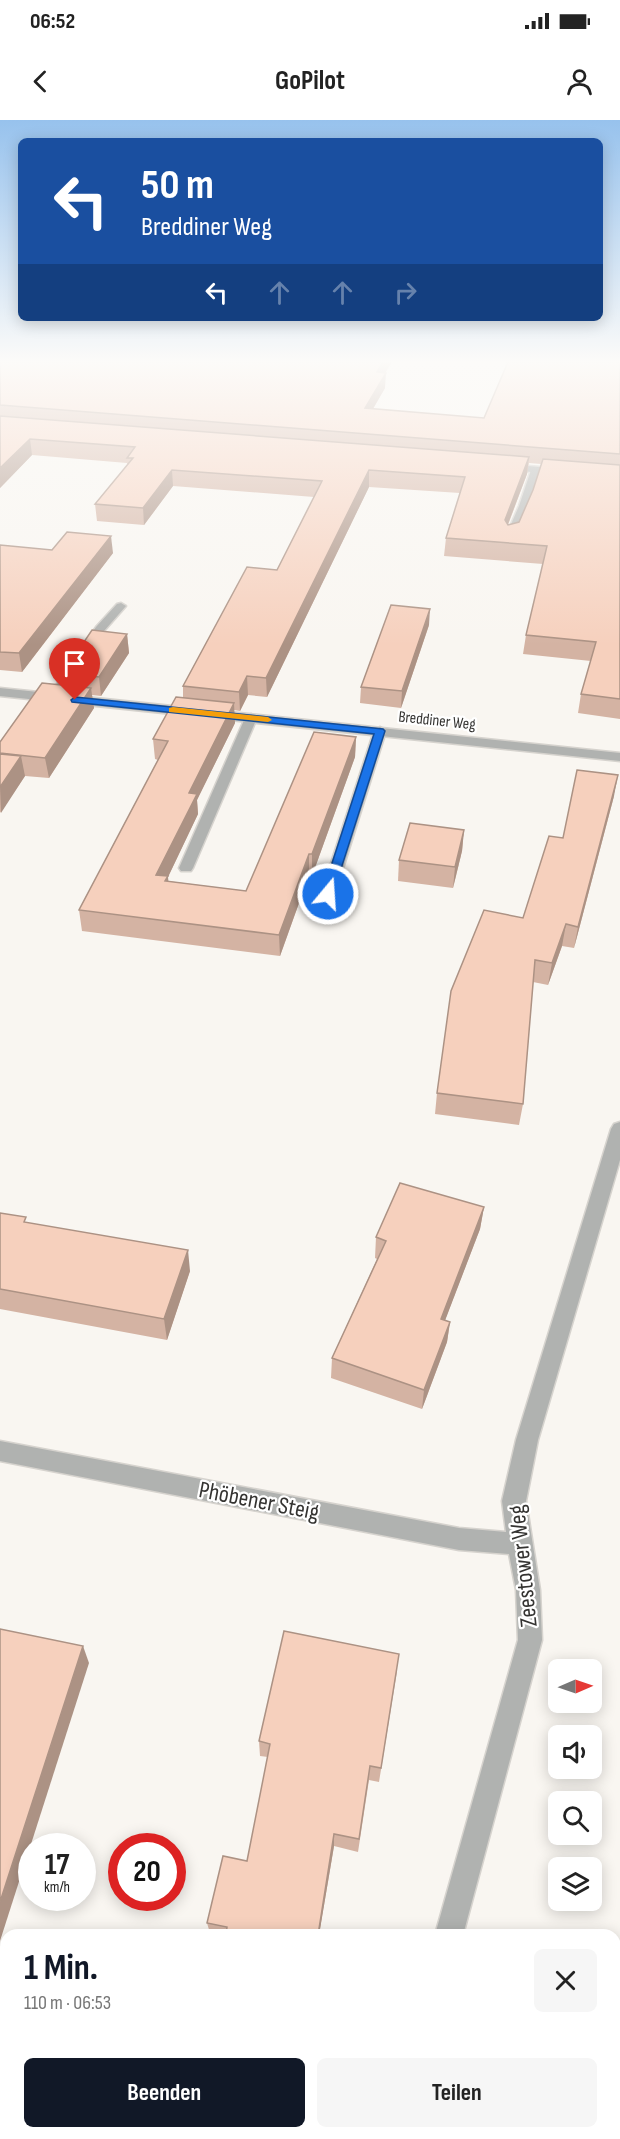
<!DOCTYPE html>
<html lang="de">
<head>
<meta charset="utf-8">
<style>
  :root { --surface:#fff; --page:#f6f6f6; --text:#222; --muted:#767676; --accent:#111827 }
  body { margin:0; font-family:"Sofia Sans Condensed",sans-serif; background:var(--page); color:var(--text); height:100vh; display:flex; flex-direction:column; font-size:22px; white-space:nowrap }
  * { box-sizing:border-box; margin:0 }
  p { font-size:20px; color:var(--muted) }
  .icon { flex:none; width:33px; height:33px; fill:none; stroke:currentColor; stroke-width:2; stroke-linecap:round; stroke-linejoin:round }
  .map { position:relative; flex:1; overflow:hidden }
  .sheet { position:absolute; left:0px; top:1809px; width:621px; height:210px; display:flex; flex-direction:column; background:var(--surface); border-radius:18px 18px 0 0; box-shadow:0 3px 15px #0003 }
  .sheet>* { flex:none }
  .top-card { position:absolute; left:18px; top:18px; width:585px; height:183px; border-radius:9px; box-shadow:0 3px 15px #0003; background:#1a4fa0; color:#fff; overflow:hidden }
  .needle { width:39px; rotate:88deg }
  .tools { position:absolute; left:548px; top:1539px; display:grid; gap:12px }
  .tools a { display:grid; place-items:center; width:54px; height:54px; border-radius:9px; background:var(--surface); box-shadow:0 3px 15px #0003; font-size:30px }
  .speed { position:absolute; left:18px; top:1713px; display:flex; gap:12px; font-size:30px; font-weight:700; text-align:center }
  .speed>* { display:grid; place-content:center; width:78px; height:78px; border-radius:50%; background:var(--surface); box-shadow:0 3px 15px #0003; line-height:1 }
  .speed small { font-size:15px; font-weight:400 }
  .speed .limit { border:9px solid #d22; background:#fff; color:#111 }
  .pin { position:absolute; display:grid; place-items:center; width:51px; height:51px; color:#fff; margin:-62px -26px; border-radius:50% 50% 50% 0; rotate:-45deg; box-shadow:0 0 6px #0007 }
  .pin .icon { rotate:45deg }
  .me { position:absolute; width:66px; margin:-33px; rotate:18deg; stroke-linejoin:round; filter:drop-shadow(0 0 4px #0008) }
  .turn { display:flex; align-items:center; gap:21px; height:126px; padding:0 24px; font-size:27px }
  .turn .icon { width:78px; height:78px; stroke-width:2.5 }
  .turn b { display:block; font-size:42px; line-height:51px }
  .lanes { display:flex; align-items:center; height:57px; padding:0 24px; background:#0003; justify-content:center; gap:30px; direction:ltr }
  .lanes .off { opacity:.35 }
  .round { display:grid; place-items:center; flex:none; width:63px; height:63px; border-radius:9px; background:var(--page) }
  .overview { display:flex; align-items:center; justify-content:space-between; height:102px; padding:0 24px }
  h1 { font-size:36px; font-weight:700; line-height:45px; color:var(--accent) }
  .primary-button { display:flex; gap:12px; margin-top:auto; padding:12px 24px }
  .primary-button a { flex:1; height:69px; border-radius:9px; background:var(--accent); color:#fff; font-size:24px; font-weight:700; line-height:69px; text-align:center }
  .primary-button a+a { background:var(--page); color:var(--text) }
  .status { display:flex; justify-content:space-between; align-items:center; height:42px; padding:0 30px; background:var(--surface); direction:ltr }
  .status svg { height:16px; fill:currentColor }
  header { display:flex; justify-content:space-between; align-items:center; height:78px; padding:0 24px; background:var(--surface); font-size:27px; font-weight:700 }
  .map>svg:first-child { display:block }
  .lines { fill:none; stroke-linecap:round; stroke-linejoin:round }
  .lane-casing { stroke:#d6d3ce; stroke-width:3 }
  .street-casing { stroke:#d6d3ce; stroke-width:3 }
  .lane { fill:#b0b2b0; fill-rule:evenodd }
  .street { fill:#b0b2b0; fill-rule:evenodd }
  .wall { fill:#d4b3a3; fill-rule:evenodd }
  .shaded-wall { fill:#ac9284 }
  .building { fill:#f6d0bd; stroke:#ac9284; stroke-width:1.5 }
  .route { fill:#1a73e8; stroke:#114b97; stroke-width:1.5 }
  .slow { fill:#f59e0b }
  .labels { text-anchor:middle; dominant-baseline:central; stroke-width:4.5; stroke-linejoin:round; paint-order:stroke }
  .far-street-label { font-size:16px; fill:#343331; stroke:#fff }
  .near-street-label { font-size:24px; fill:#343331; stroke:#fff }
</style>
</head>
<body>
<div class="status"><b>06:52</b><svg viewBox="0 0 49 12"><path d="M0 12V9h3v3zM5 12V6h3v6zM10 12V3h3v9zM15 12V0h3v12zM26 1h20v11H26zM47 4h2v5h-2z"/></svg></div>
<header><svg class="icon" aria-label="back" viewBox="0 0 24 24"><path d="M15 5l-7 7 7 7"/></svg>GoPilot<svg class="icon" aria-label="person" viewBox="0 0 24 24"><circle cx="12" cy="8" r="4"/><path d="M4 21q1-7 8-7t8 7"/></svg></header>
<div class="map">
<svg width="620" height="2019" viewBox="0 0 620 2019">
  <rect width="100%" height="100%" fill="#f9f6f1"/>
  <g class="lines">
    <defs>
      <g id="lane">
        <polygon points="532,347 540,349 529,386 515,418 506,420 505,418 519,386"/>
        <polygon points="121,483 126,486 104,511 58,580 50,580 48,577 96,507 117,484"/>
        <polygon points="251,594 257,598 193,748 191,751 181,751 179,748 245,598"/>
        <polygon points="380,607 386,611 335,774 333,777 323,777 321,774 374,611"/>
      </g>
      <g id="street">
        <polygon points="504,344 563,349 568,352 563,355 501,349 501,345"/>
        <polygon points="0,568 620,633 620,641 0,576"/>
        <polygon points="620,1002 620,1040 538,1320 526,1381 540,1470 542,1520 463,1815 435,1815 518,1520 516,1470 509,1434 459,1430 0,1341 0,1321 459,1408 506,1412 502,1381 516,1320 611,1009 614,1004"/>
        <polygon points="378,2013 410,2013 408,2019 376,2019"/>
      </g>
    </defs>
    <use href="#lane" class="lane-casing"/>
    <use href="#street" class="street-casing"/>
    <use href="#lane" class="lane"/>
    <use href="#street" class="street"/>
  </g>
  <g class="wall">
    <path d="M0,242h392l-7,11v15l-12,21 111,9 136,-56v357l-42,-6 3,-19 10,-33 -68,-7 3,-19 17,-71 -99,-8 2,-18 14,-45 -91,-6 -102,210 -19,-2 -8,16 -6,-1 1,13 -38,77 1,14 -30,63v4l78,10 110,-154 -1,20 -43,119 -3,-1 -29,81 -198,-25 -3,-21 79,-150 -3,-1 -2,-20 30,-41v-12l94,-116 37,-73 -141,-11 -29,39 -47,-4 -2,-17 32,-39v-2l-95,-8 -32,33zM529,343l12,1 -8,26 -14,32 -11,3 19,-51z"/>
    <polygon points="0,425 52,430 113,433 22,552 0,550"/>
    <polygon points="429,505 401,588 360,583 361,567"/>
    <polygon points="127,514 129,533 101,576 92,575 94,588 49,658 25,656 0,693 0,622 65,565 63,553"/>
    <polygon points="614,676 574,828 562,826 548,865 533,862 523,984 519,1005 435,994 437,973 563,718"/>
    <polygon points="464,710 462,731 453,768 398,761 399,740"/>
    <polygon points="484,1087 480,1109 445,1200 450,1202 447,1222 422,1289 331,1258 332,1238 377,1139 375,1138 376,1117"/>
    <polygon points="0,1093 27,1103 190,1151 167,1220 0,1189"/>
    <polygon points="397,1551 379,1662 369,1660 358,1732 334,1726 319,1815 218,1815 210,1813 207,1803 247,1741 268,1637 260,1636 259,1621"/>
    <polygon points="620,1900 620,1991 615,1988 615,1924"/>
  </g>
  <g class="shaded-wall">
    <polygon points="383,242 392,242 376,267 377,252"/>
    <polygon points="386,253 385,268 364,304 365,288"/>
    <polygon points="30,319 32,335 0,368 0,348"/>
    <polygon points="529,337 527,354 503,417 505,400"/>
    <polygon points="172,350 173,366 144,405 143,388"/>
    <polygon points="369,350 369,367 267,577 266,558"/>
    <polygon points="111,416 113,433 22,552 19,533"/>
    <polygon points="430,489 429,505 401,588 402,571"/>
    <polygon points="127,514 129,533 101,576 99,557"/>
    <polygon points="247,556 248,575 240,591 239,572"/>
    <polygon points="91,568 94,588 49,658 45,638"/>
    <polygon points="234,583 235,603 197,680 198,694 168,757 170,777 156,755 189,673"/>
    <polygon points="356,617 355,637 312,756 312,734"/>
    <polygon points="21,636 25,656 1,693 0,667"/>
    <polygon points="618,655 614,676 574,828 578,807"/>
    <polygon points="464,710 462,731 453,768 455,747"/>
    <polygon points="309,734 309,755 280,836 279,815"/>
    <polygon points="566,804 562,826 548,865 552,843"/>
    <polygon points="484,1087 480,1109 438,1219 441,1199"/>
    <polygon points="188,1130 190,1151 167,1220 164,1199"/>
    <polygon points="450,1202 447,1222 422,1289 424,1270"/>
    <polygon points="83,1526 89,1543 0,1821 0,1782"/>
    <polygon points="334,1714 334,1726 319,1815 318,1815"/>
    <polygon points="248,2013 251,2013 250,2019 247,2019"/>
  </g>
  <g class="building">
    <polygon points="0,242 383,242 377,252 386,253 365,288 484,298 508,242 620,242 620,334 0,285"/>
    <polygon points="0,296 529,337 505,400 508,405 519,402 533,370 543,339 620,345 620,579 581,574 596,522 526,515 547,426 446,418 465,357 369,350 266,558 247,556 239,572 183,566 247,447 277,450 322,361 172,350 143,388 95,384 133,338 127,338 135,327 30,319 0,348"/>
    <polygon points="67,412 111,416 19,533 0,532 0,425 52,430"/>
    <polygon points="391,485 430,489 402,571 361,567"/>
    <polygon points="92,510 127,514 99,557 63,553"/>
    <polygon points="42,563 91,568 45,638 0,633 0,622"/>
    <polygon points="176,577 234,583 189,673 197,674 156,755 168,756 165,761 246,771 314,612 356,617 312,734 309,734 279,815 79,790 168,621 153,619"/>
    <polygon points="0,634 21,636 0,667"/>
    <polygon points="577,650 618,655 578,807 566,804 552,843 535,840 523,984 437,973 451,871 484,790 523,798 549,716 563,718"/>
    <polygon points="410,703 464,710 455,747 399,740"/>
    <polygon points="400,1063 484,1087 441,1199 450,1202 424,1270 332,1238 386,1121 376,1117"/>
    <polygon points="0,1093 26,1097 24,1102 188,1130 164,1199 0,1169"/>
    <polygon points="0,1509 83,1526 0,1782"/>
    <polygon points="284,1511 399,1534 381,1648 370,1646 359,1719 334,1714 318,1815 226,1815 227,1807 207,1803 223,1736 247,1741 270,1624 259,1621"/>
    <polygon points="620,1950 620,1977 615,1974"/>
    <polygon points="128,2013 248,2013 247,2019 126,2019"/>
  </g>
  <linearGradient id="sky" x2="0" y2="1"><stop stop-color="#97c2ed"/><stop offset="0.46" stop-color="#fcfbf9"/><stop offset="1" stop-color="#fcfbf9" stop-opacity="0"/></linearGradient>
  <rect width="620" height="525" fill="url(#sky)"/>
  <polygon class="route" points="75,577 383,609 385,611 332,777 324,777 322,774 374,614 72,582 71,580"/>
  <polygon class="slow" points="173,587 268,597 272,600 268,602 169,592 169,588"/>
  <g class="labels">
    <g class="far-street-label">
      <text transform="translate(437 601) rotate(6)">Breddiner Weg</text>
    </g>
    <g class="near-street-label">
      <text transform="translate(259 1381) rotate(11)">Phöbener Steig</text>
      <text transform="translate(523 1446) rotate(-96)">Zeestower Weg</text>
    </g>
  </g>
</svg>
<div class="tools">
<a><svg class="needle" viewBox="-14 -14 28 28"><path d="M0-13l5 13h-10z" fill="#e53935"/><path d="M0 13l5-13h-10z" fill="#767676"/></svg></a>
<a><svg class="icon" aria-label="sound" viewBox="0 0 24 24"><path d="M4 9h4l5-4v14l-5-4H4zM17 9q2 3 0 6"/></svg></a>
<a><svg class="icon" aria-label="search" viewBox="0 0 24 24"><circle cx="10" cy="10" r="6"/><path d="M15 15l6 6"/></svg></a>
<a><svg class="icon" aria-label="layers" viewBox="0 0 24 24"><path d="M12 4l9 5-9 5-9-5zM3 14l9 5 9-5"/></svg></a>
</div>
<div class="speed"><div>17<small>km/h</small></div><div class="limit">20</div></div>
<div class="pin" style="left:75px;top:580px;background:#d93025"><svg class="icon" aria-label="arrive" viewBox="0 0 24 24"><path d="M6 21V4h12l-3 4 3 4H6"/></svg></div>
<svg class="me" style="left:328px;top:774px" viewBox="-20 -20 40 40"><circle r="17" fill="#1a73e8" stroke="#fff" stroke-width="3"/><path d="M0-11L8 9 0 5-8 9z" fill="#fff"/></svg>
<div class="top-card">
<div class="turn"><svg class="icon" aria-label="left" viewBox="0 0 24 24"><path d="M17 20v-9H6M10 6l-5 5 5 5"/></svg><div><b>50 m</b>Breddiner Weg</div></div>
<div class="lanes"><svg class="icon" aria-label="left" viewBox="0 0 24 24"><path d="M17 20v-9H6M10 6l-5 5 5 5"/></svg><svg class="icon off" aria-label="ahead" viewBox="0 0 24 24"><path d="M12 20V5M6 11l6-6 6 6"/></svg><svg class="icon off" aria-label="ahead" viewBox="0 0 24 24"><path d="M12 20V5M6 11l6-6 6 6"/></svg><svg class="icon off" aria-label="right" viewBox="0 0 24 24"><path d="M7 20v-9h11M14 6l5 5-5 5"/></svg></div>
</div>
<section class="sheet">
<div class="overview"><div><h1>1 Min.</h1><p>110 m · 06:53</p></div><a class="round"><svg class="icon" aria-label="close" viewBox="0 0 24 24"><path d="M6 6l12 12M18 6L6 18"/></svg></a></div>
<div class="primary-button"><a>Beenden</a><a>Teilen</a></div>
</section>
</div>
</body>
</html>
